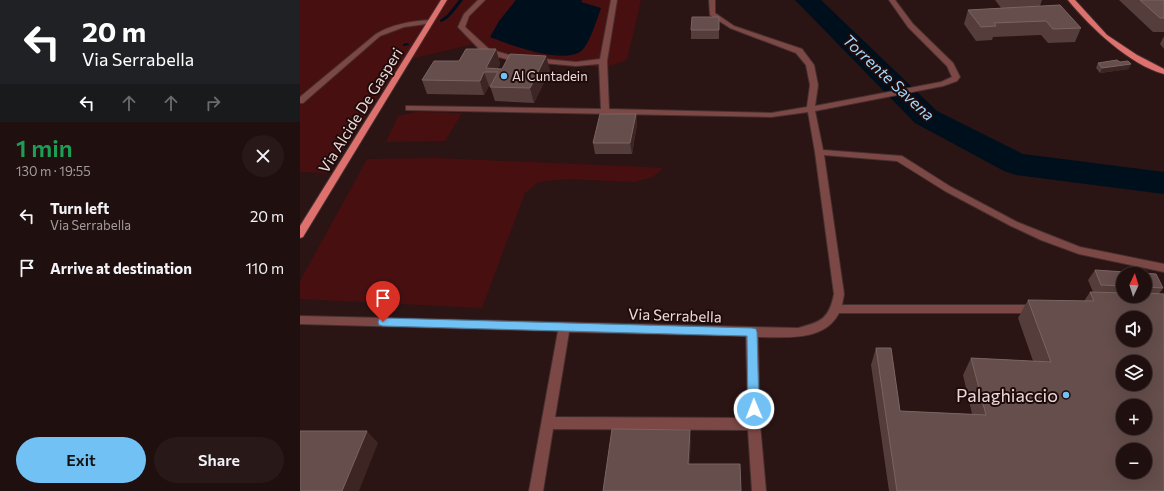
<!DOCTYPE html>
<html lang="en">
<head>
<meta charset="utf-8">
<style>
  :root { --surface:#200f0f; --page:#281818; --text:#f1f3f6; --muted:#a29c9e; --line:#3d2f2f; --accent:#71c1f5 }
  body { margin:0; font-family:Commissioner,sans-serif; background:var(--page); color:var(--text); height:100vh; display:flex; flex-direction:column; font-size:15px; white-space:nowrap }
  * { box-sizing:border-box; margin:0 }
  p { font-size:13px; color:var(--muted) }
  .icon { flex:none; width:22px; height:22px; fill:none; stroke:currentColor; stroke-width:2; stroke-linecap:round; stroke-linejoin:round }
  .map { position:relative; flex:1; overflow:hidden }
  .panel { display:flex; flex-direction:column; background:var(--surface); width:300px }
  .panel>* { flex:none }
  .top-card { background:#202124; color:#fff; overflow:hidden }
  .needle { width:26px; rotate:4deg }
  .tools { position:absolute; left:816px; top:267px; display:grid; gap:8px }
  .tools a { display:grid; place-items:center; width:36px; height:36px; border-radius:50%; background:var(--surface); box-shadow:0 4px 16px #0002,0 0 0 1px var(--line); font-size:20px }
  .pin { position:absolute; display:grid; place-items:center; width:34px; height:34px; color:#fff; margin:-41px -17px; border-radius:50% 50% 50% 0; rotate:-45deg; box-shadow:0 0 4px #0007 }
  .pin .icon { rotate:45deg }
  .me { position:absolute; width:44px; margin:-22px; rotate:359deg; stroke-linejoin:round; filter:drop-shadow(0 0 3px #0008) }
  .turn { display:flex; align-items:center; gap:14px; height:84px; padding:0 16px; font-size:18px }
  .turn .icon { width:52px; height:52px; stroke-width:2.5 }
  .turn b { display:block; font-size:28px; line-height:34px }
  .lanes { display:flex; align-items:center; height:38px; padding:0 16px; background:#0003; justify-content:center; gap:20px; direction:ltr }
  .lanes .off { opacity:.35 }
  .round { display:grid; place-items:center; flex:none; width:42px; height:42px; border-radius:21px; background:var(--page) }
  .summary { display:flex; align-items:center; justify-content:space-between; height:68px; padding:0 16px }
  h1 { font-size:24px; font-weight:600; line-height:30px; color:#1e9e55 }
  .cta { display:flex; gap:8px; margin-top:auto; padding:8px 16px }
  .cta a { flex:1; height:46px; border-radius:24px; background:var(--accent); color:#111; font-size:16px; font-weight:600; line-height:46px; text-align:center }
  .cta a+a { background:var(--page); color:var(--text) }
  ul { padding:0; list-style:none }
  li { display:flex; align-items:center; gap:12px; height:52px; padding:0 16px }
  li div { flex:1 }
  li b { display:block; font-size:15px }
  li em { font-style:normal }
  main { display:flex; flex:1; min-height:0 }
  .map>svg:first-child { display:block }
  .green { fill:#480f11 }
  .water { fill:#000f1c }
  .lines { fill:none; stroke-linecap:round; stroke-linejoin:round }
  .stream { fill:#000f1c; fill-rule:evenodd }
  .river { fill:#000f1c; fill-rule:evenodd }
  .minor-casing { stroke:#453030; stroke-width:2 }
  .major-casing { stroke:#453030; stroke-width:2 }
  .minor { fill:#7c4845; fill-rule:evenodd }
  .major { fill:#de716e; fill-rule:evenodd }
  .wall { fill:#543d3b; fill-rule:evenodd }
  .shaded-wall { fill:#3d2524 }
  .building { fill:#654e4c; stroke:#7a6462; fill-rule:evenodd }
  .route { fill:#71c1f5; stroke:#497d9f }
  .poi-dot { fill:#71c1f5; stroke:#200b0b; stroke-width:1.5 }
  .labels { text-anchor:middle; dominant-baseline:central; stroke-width:4; stroke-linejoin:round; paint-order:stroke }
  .far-poi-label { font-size:13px; fill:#ebdbda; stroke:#200b0b; text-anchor:start }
  .street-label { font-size:15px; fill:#ebdbda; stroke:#200b0b }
  .water-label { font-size:16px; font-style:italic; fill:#a0d8fe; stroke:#200b0b }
  .near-poi-label { font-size:18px; fill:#ebdbda; stroke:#200b0b; text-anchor:end }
</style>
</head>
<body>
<main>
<section class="panel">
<div class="top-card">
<div class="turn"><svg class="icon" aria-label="left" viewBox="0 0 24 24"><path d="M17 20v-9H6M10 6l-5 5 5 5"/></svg><div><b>20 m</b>Via Serrabella</div></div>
<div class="lanes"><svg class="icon" aria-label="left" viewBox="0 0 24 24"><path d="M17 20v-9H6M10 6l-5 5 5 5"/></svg><svg class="icon off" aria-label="ahead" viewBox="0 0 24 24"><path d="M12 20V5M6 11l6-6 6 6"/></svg><svg class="icon off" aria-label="ahead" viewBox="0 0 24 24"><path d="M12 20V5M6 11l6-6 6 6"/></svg><svg class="icon off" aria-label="right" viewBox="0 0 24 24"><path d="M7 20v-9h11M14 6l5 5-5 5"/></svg></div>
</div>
<div class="summary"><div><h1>1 min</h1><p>130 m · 19:55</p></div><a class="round"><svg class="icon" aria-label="close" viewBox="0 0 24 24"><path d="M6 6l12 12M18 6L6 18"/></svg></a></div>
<ul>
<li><svg class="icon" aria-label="left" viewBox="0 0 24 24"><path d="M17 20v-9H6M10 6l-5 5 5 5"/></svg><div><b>Turn left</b><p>Via Serrabella</p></div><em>20 m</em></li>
<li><svg class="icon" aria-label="arrive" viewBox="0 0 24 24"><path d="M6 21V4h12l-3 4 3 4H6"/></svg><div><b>Arrive at destination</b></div><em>110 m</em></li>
</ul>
<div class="cta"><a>Exit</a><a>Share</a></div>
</section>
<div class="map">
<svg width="864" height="491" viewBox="0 0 864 491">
  <rect width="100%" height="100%" fill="#2a1414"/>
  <g class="green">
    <polygon points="0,0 341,0 327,60 302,69 273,61 225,57 174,44 102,61 28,173 0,172"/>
    <polygon points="116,112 162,113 145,141 86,142 98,116"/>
    <polygon points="136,158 347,167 363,168 353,177 334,182 267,179 239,182 225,193 182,308 0,299 0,281 67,159"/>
  </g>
  <path class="water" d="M216,0h66l-1,2 20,6c-4,11 -10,31 -17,40 -14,20 -76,-4 -94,-11l9,-16z"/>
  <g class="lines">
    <g class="stream">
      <path d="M159,0h4c-6,7 -14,21 -23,22v-2l7,-5z"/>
      <polygon points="107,43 109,44 109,45 103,46 103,44"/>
    </g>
    <polygon class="river" points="495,0 521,0 637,111 723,154 864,172 864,194 716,175 704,171 615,123"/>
    <defs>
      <g id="minor">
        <path d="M178,0h7l-16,16 -4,11 24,22 24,7 63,6 24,-3 11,-59h6l-10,61 2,48 162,4 36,-6 3,-22 -4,-20 -10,-12 -66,-25 -20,-13 -1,-15h6v13l19,13 68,23 12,16 4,20 -3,21 126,-24 11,-5 -5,-11 -39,-39 -19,-27h6l18,24 40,39 7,14 -3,4 -14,5 -128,25 8,39 79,6 49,31 66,35 30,12 33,13 84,17v8l-85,-18 -38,-14 -30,-14 -66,-35 -48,-30 -73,-6 20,139 -2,11h195l4,1 1,3 -1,3 -4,1h-198c-15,29 -53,24 -81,24l2,87 6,67h-14l-4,-61 -195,-1 -10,62h-14l29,-160 -258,-7v-8l498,12c23,-6 31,-9 36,-34l-19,-142 -7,-40 -37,5 -365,-7v-4h3l192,3 -2,-45 -23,2 -66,-6 -27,-7 -25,-26 6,-13zM269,332l177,4 2,82 -193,-1z"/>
        <path d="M131,20l2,1v2l-29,4 -24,9 -77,67h-3v-6l76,-63c17,-10 35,-13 55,-14z"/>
      </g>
      <g id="major">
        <polygon points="141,0 147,0 3,237 0,238 0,226"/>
        <path d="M768,0h7l32,35 30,20 27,14v5c-34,-9 -74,-47 -96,-74z"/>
      </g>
    </defs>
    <use href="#minor" class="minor-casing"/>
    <use href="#major" class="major-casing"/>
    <use href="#minor" class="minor"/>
    <use href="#major" class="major"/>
  </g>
  <g class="wall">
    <polygon points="695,0 742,0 740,6 781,28 775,42 748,43 741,35 693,37 692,40 676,41 664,24 668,10 701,8"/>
    <polygon points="819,0 864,0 864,32 853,32"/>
    <polygon points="419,27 419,39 391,39 391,30"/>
    <polygon points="864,36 864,49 860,44"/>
    <polygon points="196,49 200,64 197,69 250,70 234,103 195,101 190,86 189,86 184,95 127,94 122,80 159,61"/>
    <polygon points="798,63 829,69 800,73 796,68"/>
    <polygon points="336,114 337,124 332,154 295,154 293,143"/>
    <path d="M795,270l61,4 7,14 -4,6h5v197h-275l-18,-126 5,-17h15l9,63 72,3 -9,-39 8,-17 62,3 -15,-43 10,-18 56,1 6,-9h3l-5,-12zM823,274h22v22h-22zM823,318h22v22h-22zM823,362h22v22h-22zM823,406h22v22h-22zM823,450h22v22h-22z"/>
  </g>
  <g class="shaded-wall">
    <polygon points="196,49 200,64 196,72 186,68"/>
    <polygon points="246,56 250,70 234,103 230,88"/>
    <polygon points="831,64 829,69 800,73 802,68"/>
    <polygon points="184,72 189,86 184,95 180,81"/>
    <polygon points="336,114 337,124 332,154 330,143"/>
    <polygon points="390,430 391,443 389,476 388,464"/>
    <polygon points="67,431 78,443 59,491 42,491"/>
  </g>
  <g class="building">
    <polygon points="840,0 864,0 864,18 860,18"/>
    <polygon points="760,5 781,28 753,29 746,21 694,23 696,26 681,27 668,10"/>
    <polygon points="392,17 419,17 419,30 391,30"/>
    <polygon points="166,49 196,49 186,68 202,69 210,54 246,56 230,88 190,87 198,72 184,72 180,81 122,80 134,61 159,61"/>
    <polygon points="817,60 820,62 828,61 831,64 802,68 798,63"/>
    <polygon points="300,114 336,114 330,143 293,143"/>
    <polygon points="795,270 856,274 863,288 845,287 845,274 823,274 823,286 801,285"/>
    <path d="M790,292l33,1v3h22v-3l19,1v197h-267l-21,-143h15l9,63 86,4 -15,-57 80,4 -23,-62 66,1zM823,318h22v22h-22zM823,362h22v22h-22zM823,406h22v22h-22zM823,450h22v22h-22z"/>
    <polygon points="312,429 390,430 388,464 440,464 441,491 303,491"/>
    <polygon points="0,431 67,431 42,491 0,491"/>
  </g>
  <polygon class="route" points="83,318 452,328 456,329 457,332 459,409 457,413 454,414 450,413 448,409 447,336 83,326 79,325 78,322 79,319"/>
  <g class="poi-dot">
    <circle cx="204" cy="76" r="4"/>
    <circle cx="766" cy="395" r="4"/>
  </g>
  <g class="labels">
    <g class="far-poi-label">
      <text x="212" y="76">Al Cuntadein</text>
    </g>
    <g class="street-label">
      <text transform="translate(60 110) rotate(-58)">Via Alcide De Gasperi</text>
      <text transform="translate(375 315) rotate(2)">Via Serrabella</text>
    </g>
    <g class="water-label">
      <text transform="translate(589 77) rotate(43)">Torrente Savena</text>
    </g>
    <g class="near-poi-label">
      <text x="758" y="395">Palaghiaccio</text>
    </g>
  </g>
</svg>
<div class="tools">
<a><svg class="needle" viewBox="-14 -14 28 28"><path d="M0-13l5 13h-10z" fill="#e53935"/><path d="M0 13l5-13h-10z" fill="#a29c9e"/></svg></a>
<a><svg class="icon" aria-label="sound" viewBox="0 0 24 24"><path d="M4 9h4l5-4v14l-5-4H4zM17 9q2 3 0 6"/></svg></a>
<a><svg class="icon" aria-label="layers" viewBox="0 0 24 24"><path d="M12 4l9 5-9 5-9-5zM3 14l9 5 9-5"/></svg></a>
<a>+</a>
<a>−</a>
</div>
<div class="pin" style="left:83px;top:322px;background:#d93025"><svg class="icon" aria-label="arrive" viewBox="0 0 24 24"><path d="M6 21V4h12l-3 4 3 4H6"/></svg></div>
<svg class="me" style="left:454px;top:409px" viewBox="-20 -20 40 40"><circle r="17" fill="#71c1f5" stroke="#fff" stroke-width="3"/><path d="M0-11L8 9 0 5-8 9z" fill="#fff"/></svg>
</div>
</main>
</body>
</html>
